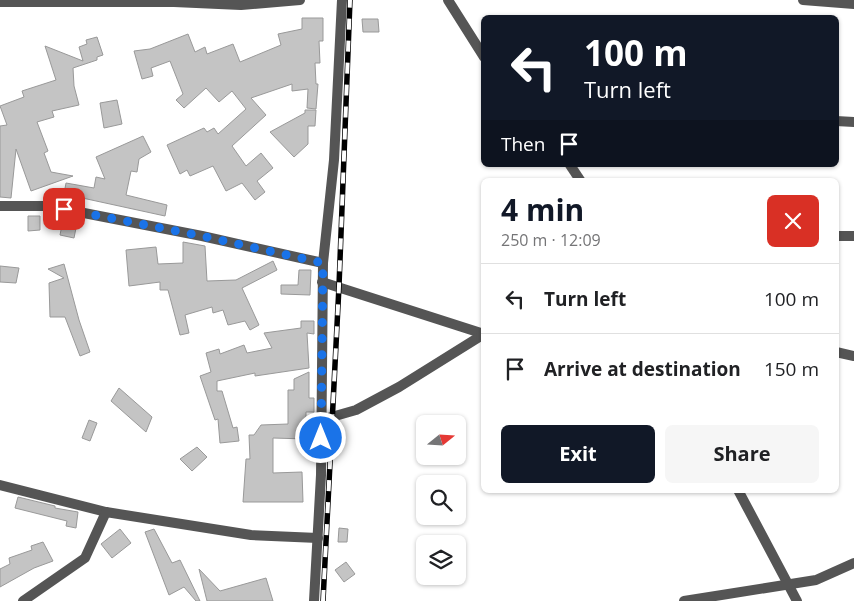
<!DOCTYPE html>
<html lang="en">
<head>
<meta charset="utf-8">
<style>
  :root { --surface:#fff; --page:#f6f6f6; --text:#202124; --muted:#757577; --line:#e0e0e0; --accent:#111827 }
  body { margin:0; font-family:"Open Sans",sans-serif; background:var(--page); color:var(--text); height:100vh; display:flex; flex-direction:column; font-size:19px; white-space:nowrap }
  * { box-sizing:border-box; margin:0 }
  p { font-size:16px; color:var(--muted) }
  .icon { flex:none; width:28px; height:28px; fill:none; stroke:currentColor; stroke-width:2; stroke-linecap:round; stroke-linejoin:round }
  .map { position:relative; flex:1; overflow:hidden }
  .side { position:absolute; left:481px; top:178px; width:358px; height:315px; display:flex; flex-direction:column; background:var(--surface); border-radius:8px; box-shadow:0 1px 4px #0004 }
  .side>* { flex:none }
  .hud { position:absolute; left:481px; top:15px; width:358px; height:152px; border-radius:8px; box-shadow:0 1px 4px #0004; background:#111827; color:#fff; overflow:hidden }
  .needle { width:32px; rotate:72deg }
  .tools { position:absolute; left:416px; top:415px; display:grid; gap:10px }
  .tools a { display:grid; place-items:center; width:50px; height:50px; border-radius:8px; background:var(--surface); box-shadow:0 1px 4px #0004; font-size:25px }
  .pin { position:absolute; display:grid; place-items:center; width:42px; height:42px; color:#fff; margin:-21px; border-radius:10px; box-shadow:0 2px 8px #0006 }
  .me { position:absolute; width:55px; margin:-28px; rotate:0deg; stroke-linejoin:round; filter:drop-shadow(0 0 4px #0008) }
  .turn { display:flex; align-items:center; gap:18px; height:105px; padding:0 20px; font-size:22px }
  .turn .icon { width:65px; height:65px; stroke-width:2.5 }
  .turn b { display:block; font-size:35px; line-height:42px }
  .then { display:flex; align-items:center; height:48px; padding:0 20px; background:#0003; gap:10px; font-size:19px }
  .round { display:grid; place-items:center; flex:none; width:52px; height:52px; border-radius:8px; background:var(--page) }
  .head { display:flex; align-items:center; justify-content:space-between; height:85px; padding:0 20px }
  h1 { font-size:30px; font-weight:700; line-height:38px; color:var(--accent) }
  .button { display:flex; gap:10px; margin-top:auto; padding:10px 20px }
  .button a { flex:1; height:58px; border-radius:8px; background:var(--accent); color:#fff; font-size:20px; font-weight:700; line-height:58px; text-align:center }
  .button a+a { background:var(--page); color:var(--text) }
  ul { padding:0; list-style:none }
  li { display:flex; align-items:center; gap:15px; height:70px; padding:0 20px; border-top:1px solid var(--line) }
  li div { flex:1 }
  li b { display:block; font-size:19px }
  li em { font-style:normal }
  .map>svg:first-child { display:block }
  .building { fill:#c4c4c4; stroke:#999 }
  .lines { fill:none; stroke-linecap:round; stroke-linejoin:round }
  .minor { stroke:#555; stroke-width:10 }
  .rail-casing { stroke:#000; stroke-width:5.5 }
  .rail { stroke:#fff; stroke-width:4; stroke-dasharray:11; stroke-linecap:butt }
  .route { stroke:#1a73e8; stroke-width:9; stroke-dasharray:0 16.2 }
</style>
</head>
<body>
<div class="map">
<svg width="854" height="601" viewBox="0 0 854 601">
  <rect width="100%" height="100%" fill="#fff"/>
  <g class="building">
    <polygon points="302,18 323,18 323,41 319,41 320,63 315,63 316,84 318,84 316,109 307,108 308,89 292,91 292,84 251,98 266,115 232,146 246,166 261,153 273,168 257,181 265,192 255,200 242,183 226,191 213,166 190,176 187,170 180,174 167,145 204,128 207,132 214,128 218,134 246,109 232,91 219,102 206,88 184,108 176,100 183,94 170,61 151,68 153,76 142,79 134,51 150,49 188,34 195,52 205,47 207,54 233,44 240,62 281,45 278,34 302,29"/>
    <polygon points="362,19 378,19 379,32 363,32"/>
    <polygon points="97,37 103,55 97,57 97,60 73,68 74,86 79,105 52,111 54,117 37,122 48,151 44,153 51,172 73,176 31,191 16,149 11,198 0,197 0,126 7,125 0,106 24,97 22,91 56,80 45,46 83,61 79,47 87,44 86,40"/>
    <polygon points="117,100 122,124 104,128 100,103"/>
    <polygon points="305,110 316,110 315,126 308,126 308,144 294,157 270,132 305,113"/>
    <polygon points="143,136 151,152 139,159 137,172 131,171 126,195 167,205 165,216 64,194 66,183 94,188 96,177 105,179 96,157"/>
    <polygon points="28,216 40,216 40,230 28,231"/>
    <polygon points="62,225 76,228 74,238 60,235"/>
    <polygon points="183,242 205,246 207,281 236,280 273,261 277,270 242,288 259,325 250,330 245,321 228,325 223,310 213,313 212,307 185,315 189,333 180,335 168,290 160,290 160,282 129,286 126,250 156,247 158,264 183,263"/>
    <polygon points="64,264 79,320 90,352 80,356 65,317 50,317 49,283 64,278 48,269"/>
    <polygon points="0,266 19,268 16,283 0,282"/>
    <polygon points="299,270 311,270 310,295 281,294 281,285 298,285"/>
    <polygon points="301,321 314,321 314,334 307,333 309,368 255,376 255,373 217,381 217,391 222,391 233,428 237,427 239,441 220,443 218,419 215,420 200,376 211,372 206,353 219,349 220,354 244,345 247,353 272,348 264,333 301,328"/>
    <polygon points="309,372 309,398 314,398 314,412 306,412 306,439 273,438 273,473 302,472 303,502 243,502 246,459 250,459 249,435 254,435 261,425 288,424 288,390 294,390 294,379"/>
    <polygon points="119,388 152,417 146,432 111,401"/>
    <polygon points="89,420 97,423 90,441 82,438"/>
    <polygon points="197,447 207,457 192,471 180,459"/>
    <polygon points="18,497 55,506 55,508 78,512 76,528 66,526 67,521 15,508"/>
    <polygon points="339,528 348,529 347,542 338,542"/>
    <polygon points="120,529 131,543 112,558 101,544"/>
    <polygon points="154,529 172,563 180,560 200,601 196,601 184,587 169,595 145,532"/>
    <polygon points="43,542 53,561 34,568 0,587 0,569 10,564 9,558 32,550 31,546"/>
    <polygon points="346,562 355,574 344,582 335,570"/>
    <polygon points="199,569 220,591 266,578 273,601 207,601"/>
  </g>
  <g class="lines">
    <g class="minor">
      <polyline points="448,0 484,57"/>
      <polyline points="803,0 854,4"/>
      <polyline points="0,2 174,2 241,5 300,0"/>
      <polyline points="836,121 854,122"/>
      <polyline points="570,165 580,180"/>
      <polyline points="0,206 48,206 202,236 323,263"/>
      <polyline points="836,236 854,236"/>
      <polyline points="322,282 484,334"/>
      <polyline points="836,352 854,356"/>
      <polyline points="321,420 356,410 399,387 484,334"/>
      <polyline points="0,485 106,512"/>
      <polyline points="738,490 797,601"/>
      <polyline points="23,601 85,558 106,512 251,535 318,538"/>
      <polyline points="314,601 321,475 323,263 334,160 342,0"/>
      <polyline points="684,601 816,580 854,563"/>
    </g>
    <defs>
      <polyline id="rail" points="323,601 339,286 350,0"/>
    </defs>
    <use href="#rail" class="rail-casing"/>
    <use href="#rail" class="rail"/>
  </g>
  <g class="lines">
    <polyline class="route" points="64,209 202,236 323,263 321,438"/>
  </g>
</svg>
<div class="tools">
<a><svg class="needle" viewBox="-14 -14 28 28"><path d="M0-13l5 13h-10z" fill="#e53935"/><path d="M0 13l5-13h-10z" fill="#757577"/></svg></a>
<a><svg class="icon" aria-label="search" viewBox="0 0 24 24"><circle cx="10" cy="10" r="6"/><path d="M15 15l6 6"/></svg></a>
<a><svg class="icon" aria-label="layers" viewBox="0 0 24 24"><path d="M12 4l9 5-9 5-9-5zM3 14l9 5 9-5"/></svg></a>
</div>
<div class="pin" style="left:64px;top:209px;background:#d93025"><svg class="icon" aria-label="arrive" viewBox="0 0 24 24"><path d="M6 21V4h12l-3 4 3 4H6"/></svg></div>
<svg class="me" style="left:321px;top:438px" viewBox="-20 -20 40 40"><circle r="17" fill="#1a73e8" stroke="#fff" stroke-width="3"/><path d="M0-11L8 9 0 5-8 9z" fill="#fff"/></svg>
<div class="hud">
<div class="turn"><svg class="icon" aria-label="left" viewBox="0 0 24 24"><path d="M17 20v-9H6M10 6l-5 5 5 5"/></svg><div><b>100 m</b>Turn left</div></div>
<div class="then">Then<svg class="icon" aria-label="arrive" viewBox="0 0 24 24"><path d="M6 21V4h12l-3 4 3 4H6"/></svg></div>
</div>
<section class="side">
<div class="head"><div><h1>4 min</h1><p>250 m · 12:09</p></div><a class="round" style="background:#d93025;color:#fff"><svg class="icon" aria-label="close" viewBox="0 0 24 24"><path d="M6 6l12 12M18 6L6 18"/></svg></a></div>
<ul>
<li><svg class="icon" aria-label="left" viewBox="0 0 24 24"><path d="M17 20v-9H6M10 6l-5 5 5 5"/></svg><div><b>Turn left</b></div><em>100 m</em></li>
<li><svg class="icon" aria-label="arrive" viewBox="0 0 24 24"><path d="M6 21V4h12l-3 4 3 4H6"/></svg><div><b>Arrive at destination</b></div><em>150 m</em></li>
</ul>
<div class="button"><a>Exit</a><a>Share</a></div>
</section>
</div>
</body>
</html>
